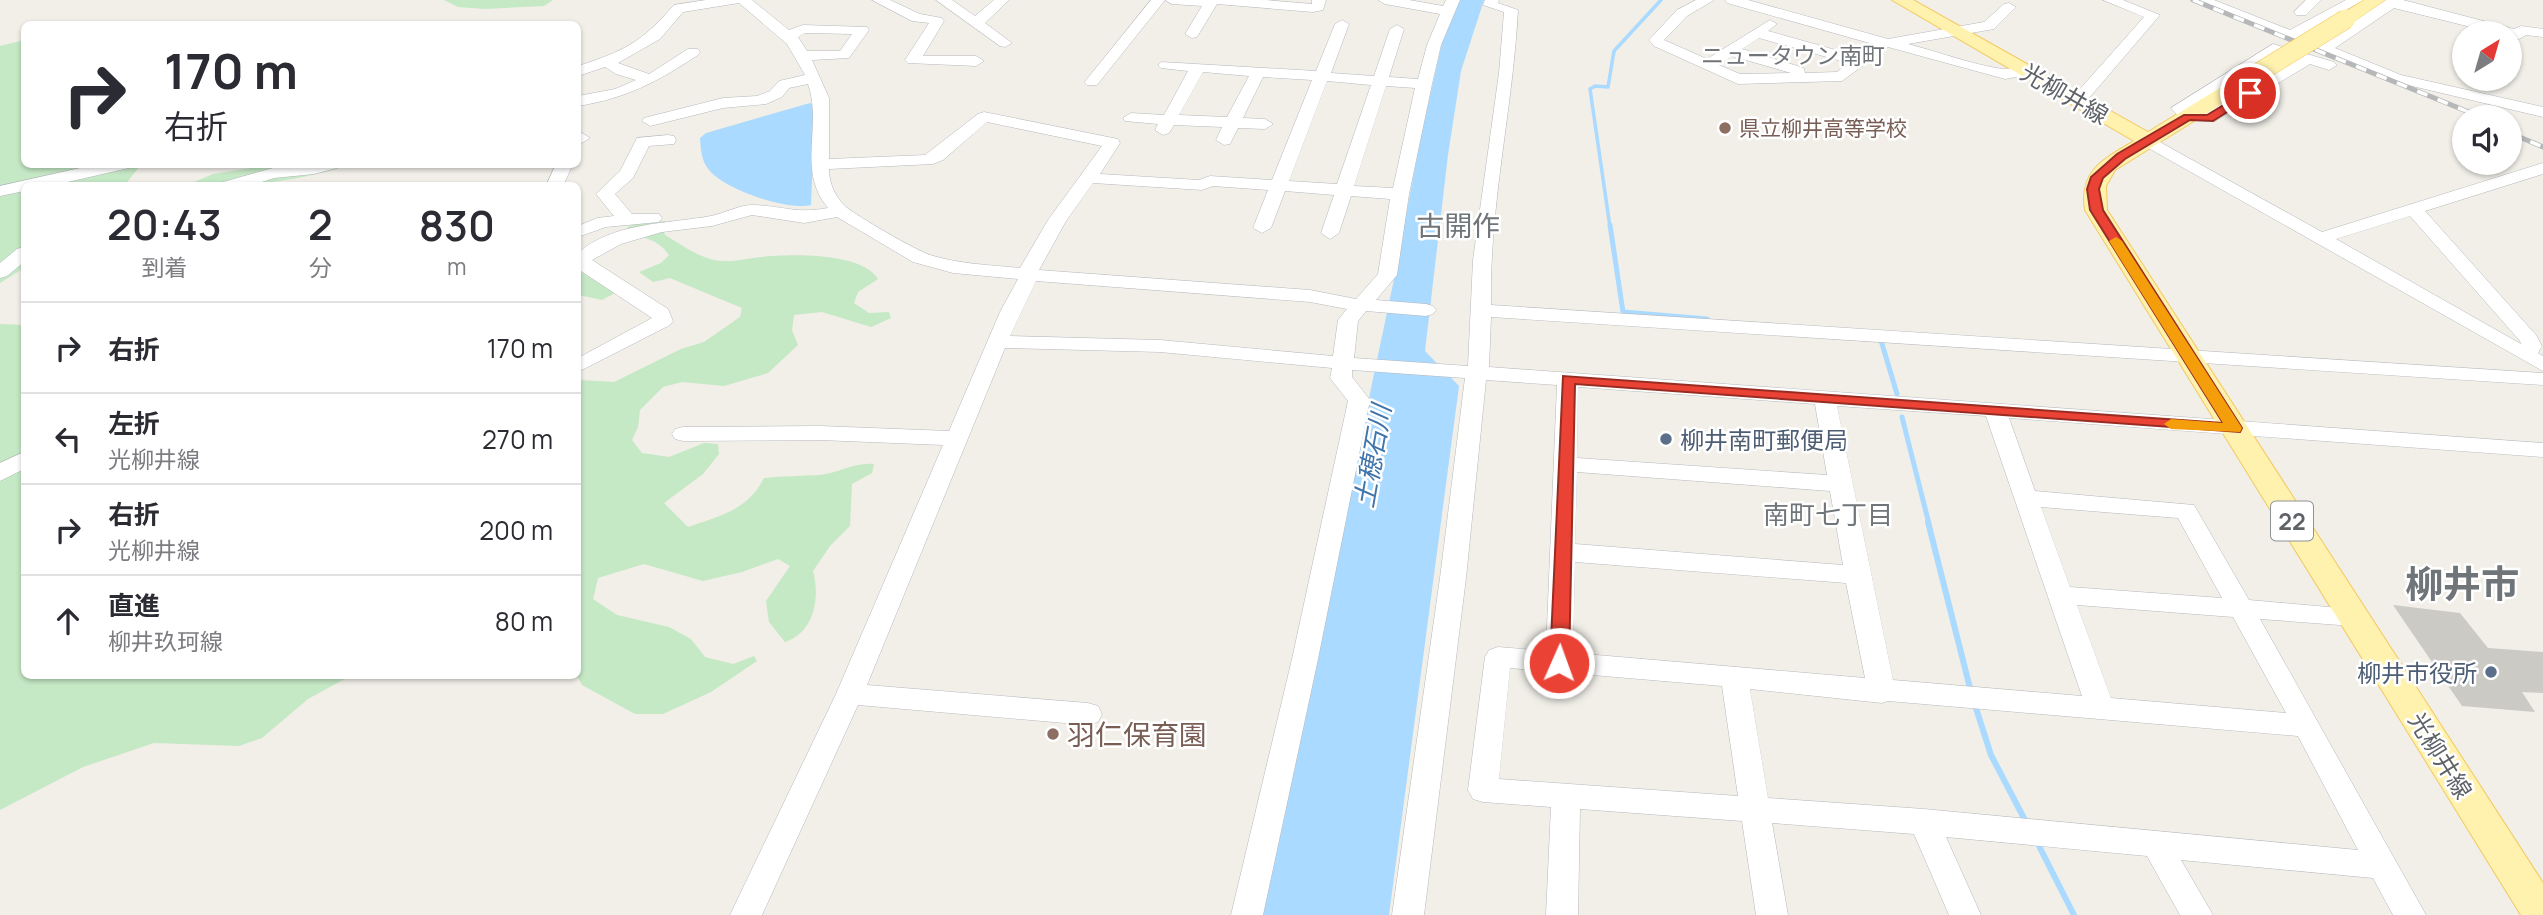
<!DOCTYPE html>
<html lang="ja">
<head>
<meta charset="utf-8">
<style>
  :root { --surface:#fff; --page:#f2f2f3; --text:#2b2b33; --muted:#7c7c81; --line:#e1e1e2 }
  body { margin:0; font-family:Manrope,"Noto Sans JP",sans-serif; background:var(--page); color:var(--text); height:100vh; display:flex; flex-direction:column; font-size:26px; white-space:nowrap }
  * { box-sizing:border-box; margin:0 }
  p { font-size:23px; color:var(--muted) }
  .icon { flex:none; width:38px; height:38px; fill:none; stroke:currentColor; stroke-width:2; stroke-linecap:round; stroke-linejoin:round }
  .map { position:relative; flex:1; overflow:hidden }
  .drawer { position:absolute; left:21px; top:182px; width:560px; height:497px; display:flex; flex-direction:column; background:var(--surface); border-radius:10px; box-shadow:0 2px 5px #0004 }
  .drawer>* { flex:none }
  .top-card { position:absolute; left:21px; top:21px; width:560px; height:147px; border-radius:10px; box-shadow:0 2px 5px #0004; background:#fff; color:var(--text); overflow:hidden }
  .needle { width:46px; rotate:37deg }
  .tools { position:absolute; left:2452px; top:21px; display:grid; gap:14px }
  .tools a { display:grid; place-items:center; width:70px; height:70px; border-radius:50%; background:var(--surface); box-shadow:0 2px 5px #0004; font-size:35px }
  .pin { position:absolute; display:grid; place-items:center; width:60px; height:60px; color:#fff; margin:-30px; border:4px solid #fff; border-radius:50%; box-shadow:0 2px 7px #0007 }
  .me { position:absolute; width:77px; margin:-38px; rotate:2deg; stroke-linejoin:round; filter:drop-shadow(0 0 5px #0008) }
  .turn { display:flex; align-items:center; gap:24px; height:147px; padding:0 28px; font-size:32px }
  .turn .icon { width:91px; height:91px; stroke-width:2.5 }
  .turn b { display:block; font-size:49px; line-height:60px }
  .eta { display:flex; justify-content:space-evenly; align-items:center; height:119px; text-align:center }
  .eta b { font-size:42px; font-weight:600; line-height:49px }
  ul { padding:0; list-style:none }
  li { display:flex; align-items:center; gap:21px; height:91px; padding:0 28px; border-top:2px solid var(--line) }
  li div { flex:1 }
  li b { display:block; font-size:26px }
  li em { font-style:normal }
  .map>svg:first-child { display:block }
  .green { fill:#c5e8c5 }
  .water { fill:#aadaff }
  .lines { fill:none; stroke-linecap:round; stroke-linejoin:round }
  .stream-far2 { stroke:#aadaff; stroke-width:3.5 }
  .stream-far1 { stroke:#aadaff; stroke-width:5 }
  .stream { stroke:#aadaff; stroke-width:6 }
  .building { fill:#cccac5 }
  .minor-casing { stroke:#b5b8bc; stroke-width:1 }
  .major-casing { stroke:#f2c960; stroke-width:2 }
  .minor { fill:#fff; fill-rule:evenodd }
  .major { fill:#fff2af; fill-rule:evenodd }
  .rail-casing { stroke:#b6b7b8; stroke-width:5 }
  .rail { stroke:#fff; stroke-width:3.5; stroke-dasharray:11; stroke-linecap:butt }
  .major-bridge-casing { stroke:#f2c960; stroke-width:20; stroke-linecap:butt }
  .major-bridge { stroke:#fff2af; stroke-width:19 }
  .route { fill:#ea4335; stroke:#982c22; stroke-width:2 }
  .slow { fill:#f59e0b }
  .education-dot { fill:#8d6e63; stroke:#fff; stroke-width:2.5 }
  .service-dot { fill:#5c6f8a; stroke:#fff; stroke-width:2.5 }
  .labels { text-anchor:middle; dominant-baseline:central; stroke-width:5; stroke-linejoin:round; paint-order:stroke }
  .far-education-label { font-size:21px; fill:#785e54; stroke:#fff; text-anchor:start }
  .far-quarter-label { font-size:23px; fill:#70757a; stroke:#fff }
  .shield { fill:#fff; stroke:#8f9295; stroke-width:2 }
  .shield-label { font-size:23px; font-weight:bold; fill:#5f6368 }
  .street-label { font-size:24px; fill:#5f6368; stroke:#fff }
  .service-label { font-size:24px; fill:#4e5e75; stroke:#fff; text-anchor:start }
  .water-label { font-size:26px; font-style:italic; fill:#4174aa; stroke:#fff }
  .neighbourhood-label { font-size:26px; fill:#70757a; stroke:#fff }
  .quarter-label { font-size:28px; fill:#70757a; stroke:#fff }
  .near-education-label { font-size:28px; fill:#785e54; stroke:#fff; text-anchor:start }
  .town-label { font-size:38px; font-weight:bold; fill:#70757a; stroke:#fff }
</style>
</head>
<body>
<div class="map">
<svg width="2543" height="915" viewBox="0 0 2543 915">
  <rect width="100%" height="100%" fill="#f1efe8"/>
  <g class="green">
    <polygon points="444,0 553,0 544,6 485,9 458,7"/>
    <polygon points="24,40 24,164 148,165 139,167 125,185 24,186 24,268 0,283 0,46"/>
    <path d="M276,164l72,1c-55,19 -105,20 -163,21l28,-12z"/>
    <path d="M648,221h18l-4,5 3,9c17,10 38,26 58,26 13,1 26,-3 38,-4 28,-3 101,-5 117,22l-20,13 -4,11 15,10 20,-1 2,6 -20,9 -49,-15 -28,3 -2,15 6,15 -30,28 -44,13 -42,-4 -19,5 -23,23 -2,17 -6,13 10,13 27,4 35,-14 14,1 1,10 -16,20 -39,29 24,24c32,-11 60,-17 76,-49 19,-2 37,-2 56,-3 19,-2 34,-13 54,-11l-2,9 -20,11 -2,42 -20,20 -17,25c7,26 2,61 -28,71l-16,-20 -3,-21 24,-35 -12,-7 -36,13 -39,9 -59,-17 -46,14 -5,21 24,16 52,12 22,12 14,18 28,7 21,-8 3,5 -46,31 -48,22h-28l-53,-29 -5,-9 1,-296 36,2 67,-33 23,-7 36,-25 2,-9 -72,-30 -17,4 -14,-10 22,-9 8,-8c-12,-17 -27,-18 -47,-22l7,-7z"/>
    <polygon points="578,270 615,293 602,300 578,295"/>
    <polygon points="0,324 24,325 24,676 350,676 308,699 262,738 239,746 154,743 83,767 0,810"/>
  </g>
  <g class="water">
    <polygon points="1457,0 1484,0 1461,71 1448,155 1425,351 1459,386 1389,915 1260,915 1393,284 1421,136 1442,43"/>
    <path d="M810,103l5,3 -4,99c-24,6 -87,-16 -102,-35 -8,-10 -8,-20 -9,-32l6,-5z"/>
  </g>
  <g class="lines">
    <polyline class="stream-far2" points="1610,227 1590,89 1595,86 1608,87 1614,51 1661,0"/>
    <g class="stream-far1">
      <polyline points="1610,225 1623,312 1707,319"/>
      <polyline points="1880,337 1897,394"/>
      <polyline points="1902,417 1929,524"/>
    </g>
    <g class="stream">
      <polyline points="1928,522 1971,692"/>
      <polyline points="1974,702 1991,755 2027,824"/>
      <polyline points="2037,842 2074,915"/>
    </g>
  </g>
  <polygon class="building" points="2393,605 2460,613 2488,648 2543,652 2543,693 2522,692 2535,712 2462,706"/>
  <g class="lines">
    <defs>
      <g id="minor">
        <path d="M706,0h46l37,30 14,-5 64,2 2,3 -20,28 -37,2 17,38v61l96,-4 53,-41 6,-2 134,27 2,4 -20,31 99,6 11,-4 62,4 40,-100 -49,-3 -20,41 22,1 8,5 -8,5 -27,-1 -8,16 -6,1 -8,-5 6,-13 -48,-2 -5,8 -6,2 -8,-5 3,-6 -33,-3 -2,-3 8,-5 33,2 24,-44 -27,-3 -3,-3 3,-3 155,9 19,-47 7,-4 7,4 -18,49 43,3 16,-47 7,-4 7,4 -15,48 29,2 9,-34 13,-31 -55,-10 -7,-4h31l34,6 3,-6h14l-19,45 -9,39 -23,110 -12,81 -21,25 50,4 7,2 3,4 -3,4 -7,2 -60,-5 -8,10 -4,37 114,8 5,-106 26,-187 5,-61 -21,-7 2,-5h14l-1,3 20,7c-5,98 -29,196 -27,295l1052,68v12l-1052,-68 -2,50 1054,76v14l-534,-39 26,73 159,14 55,95 113,10 4,7 -4,7 -9,2 -93,-7 166,296h-33l-20,-37 -192,-18 32,55h-33l-33,-59 -201,-19 35,78h-32l-35,-81 -142,-11 16,92h-32l-14,-94 -162,-12 -2,106h-32l5,-108 -68,-5 -10,-3 -5,-9 17,-133 4,-7 9,-3 48,4 11,-266 -71,-5 -20,198 -42,337h-32l48,-337 25,-200 -113,-8v7l18,23 -52,259 -55,256h-32l61,-256 56,-258 -18,-23 2,-10 -172,-16 -155,-4 -138,337 221,18 10,3 4,8 -4,8 -10,3 -230,-20 -96,210h-32l106,-221 107,-249 -123,-5 -137,1 -8,-2 -3,-5 3,-5 8,-2 137,-1 129,5 51,-119 18,-33 -65,-6 -40,-11 -76,-45 -33,6 -52,-8 -40,11 -50,6 -41,12 -29,16 76,49 5,12 -3,4 -92,47v-14l74,-40 -74,-49v-16c35,-31 90,-29 133,-37 14,-3 28,-11 42,-11 30,1 42,9 75,3 -32,-38 -5,-81 -20,-124l-19,4 -7,9 -16,7 -43,4 -73,18 -8,-5 2,-3 79,-20 34,-2 13,-5 9,-10 26,-6 -18,-31 -48,-41 -56,9 -23,27 -42,24 31,11 39,-25h10l2,3 -2,3c-41,27 -71,43 -120,51v-10l37,-7 21,-9 -20,-6 -11,-7 -27,9v-10c46,-15 63,-23 96,-61zM805,33l47,1 -12,17h-33l-9,-14zM1203,72l46,4 -22,41 -48,-2zM1327,81l44,4 -34,99 -48,-3zM1386,86l29,2 -22,100 -39,-2zM987,122l115,24 -54,74 -28,48c-30,-3 -61,-4 -90,-13 -15,-5 -73,-39 -84,-48 -11,-10 -17,-24 -17,-38l104,-5 10,-4zM1093,183l109,7 11,-4 55,4 -15,38 9,5 9,-5 14,-37 49,4 -13,38 9,6 9,-6 12,-37 39,3 -12,75 -22,25 -46,-9 -271,-20 27,-49zM1036,281l274,21 37,7 -9,11 -5,36 -173,-16 -150,-4zM1578,387l237,17 12,71 -250,-17zM1837,406l149,10 96,280 -189,-16zM1577,472l253,19 13,74 -268,-21zM2041,507l137,11 44,80 -152,-11zM1575,562l271,21 19,95 -292,-25zM2077,605l156,12 53,96 -175,-15zM1510,668l212,18 16,110 -239,-17zM1750,689l132,14 6,-2 410,35 60,114 -434,-41 -156,-11z"/>
        <polygon points="872,0 890,0 920,14 942,18 944,21 923,56 976,56 984,61 976,66 908,63 905,60 929,23 912,21"/>
        <polygon points="936,0 952,0 975,16 994,0 1009,0 985,23 1012,43 1005,47 1000,46"/>
        <polygon points="1151,0 1165,0 1097,85 1087,85 1084,82 1087,79"/>
        <polygon points="1165,0 1265,0 1312,4 1312,0 1326,0 1323,10 1313,12 1217,4 1197,37 1192,38 1185,34 1202,6 1172,4"/>
        <path d="M1696,0h18l-27,16 -23,24 43,19 63,-39 7,4 -9,7 89,25 16,-12 -146,-41 -2,-3h23l140,39 96,-17 20,-18 5,-1 7,4 -22,22 -86,15c31,8 62,20 94,25 11,1 23,-6 32,2l-3,3 -26,5 -117,-32 -46,34 -104,3 -84,-38 -5,-6 28,-30zM1759,38l89,25 -11,9 -32,1 -1,-5 -62,-19zM1732,56l59,17 -51,1 -21,-9z"/>
        <polygon points="2103,0 2123,0 2160,15 2084,104 2072,104 2070,101 2072,98 2144,17"/>
        <polygon points="2195,0 2214,0 2290,30 2346,0 2363,0 2303,35 2323,43 2386,0 2403,0 2514,29 2521,26 2543,29 2543,37 2526,35 2519,39 2510,37 2510,33 2495,33 2394,8 2335,48 2401,75 2543,107 2543,117 2391,81"/>
        <polygon points="2306,0 2321,0 2306,15 2296,15 2294,12"/>
        <path d="M2273,44l61,18 3,3 -8,5 -19,-6 -95,57 -33,-1 -11,-12zM2275,53l20,7 -89,53 -14,-1 -3,-3z"/>
        <polygon points="582,133 590,138 578,145 578,134"/>
        <polygon points="668,135 674,136 676,140 674,144 649,146 633,178 615,194 632,214 659,214 662,218 659,222 606,227 578,237 578,226 597,218 614,216 596,194 620,171 637,138"/>
        <path d="M2149,136l173,96 221,-69v11l-118,37 111,124 6,11 -4,7 5,3v15l-400,-226 -2,-4zM2410,216l110,125 1,3 -185,-105z"/>
        <polygon points="98,164 131,164 129,168 50,186 24,186 24,191 0,196 0,186"/>
        <polygon points="307,164 339,164 337,168 314,174 274,178 249,186 221,186 223,182 273,168"/>
        <polygon points="556,164 573,164 563,186 546,186"/>
        <polygon points="24,247 24,262 7,276 0,278 0,263 17,249"/>
        <polygon points="24,452 24,469 0,481 0,463"/>
      </g>
      <g id="major">
        <path d="M1892,0h21l235,132 98,-60h14l2,4 -2,4 -145,90 -9,16 1,24 436,673v32h-22l-436,-705c-6,-40 19,-51 49,-69z"/>
        <polygon points="2364,0 2385,0 2352,23 2340,23 2337,19 2340,15"/>
      </g>
    </defs>
    <use href="#minor" class="minor-casing"/>
    <use href="#major" class="major-casing"/>
    <use href="#minor" class="minor"/>
    <use href="#major" class="major"/>
    <defs>
      <g id="rail">
        <polyline points="2193,0 2481,117"/>
        <polyline points="2510,133 2543,147"/>
      </g>
    </defs>
    <use href="#rail" class="rail-casing"/>
    <use href="#rail" class="rail"/>
    <defs>
      <polyline id="major-bridge" points="2253,76 2346,19"/>
    </defs>
    <use href="#major-bridge" class="major-bridge-casing"/>
    <use href="#major-bridge" class="major-bridge"/>
  </g>
  <polygon class="route" points="2250,89 2254,90 2254,95 2213,121 2190,120 2125,159 2103,178 2099,189 2103,210 2242,428 2240,432 1575,384 1569,663 1566,668 1553,668 1550,663 1563,376 2223,423 2090,210 2087,189 2091,177 2117,154 2184,115 2207,115"/>
  <polygon class="slow" points="2116,237 2122,241 2242,428 2240,432 2171,429 2164,424 2171,419 2223,423 2109,241"/>
  <g class="education-dot">
    <circle cx="1725" cy="128" r="7"/>
    <circle cx="1053" cy="734" r="7"/>
  </g>
  <g class="service-dot">
    <circle cx="1666" cy="439" r="7"/>
    <circle cx="2491" cy="672" r="7"/>
  </g>
  <g class="labels">
    <g class="far-education-label">
      <text x="1739" y="128">県立柳井高等学校</text>
    </g>
    <g class="far-quarter-label">
      <text x="1793" y="55">ニュータウン南町</text>
    </g>
    <rect class="shield" x="2271" y="501.5" width="42" height="39" rx="5"/>
    <g class="shield-label">
      <text x="2292" y="521">22</text>
    </g>
    <g class="street-label">
      <text transform="translate(2065 93) rotate(30)">光柳井線</text>
      <text transform="translate(2441 755) rotate(58)">光柳井線</text>
    </g>
    <g class="service-label">
      <text x="1680" y="439">柳井南町郵便局</text>
      <text x="2477" y="672" text-anchor="end">柳井市役所</text>
    </g>
    <g class="water-label">
      <text transform="translate(1372 456) rotate(-80)">土穂石川</text>
    </g>
    <g class="neighbourhood-label">
      <text x="1828" y="514">南町七丁目</text>
    </g>
    <g class="quarter-label">
      <text x="1458" y="225">古開作</text>
    </g>
    <g class="near-education-label">
      <text x="1067" y="734">羽仁保育園</text>
    </g>
    <g class="town-label">
      <text x="2462" y="583">柳井市</text>
    </g>
  </g>
</svg>
<div class="tools">
<a><svg class="needle" viewBox="-14 -14 28 28"><path d="M0-13l5 13h-10z" fill="#e53935"/><path d="M0 13l5-13h-10z" fill="#7c7c81"/></svg></a>
<a><svg class="icon" aria-label="sound" viewBox="0 0 24 24"><path d="M4 9h4l5-4v14l-5-4H4zM17 9q2 3 0 6"/></svg></a>
</div>
<div class="pin" style="left:2250px;top:93px;background:#d93025"><svg class="icon" aria-label="arrive" viewBox="0 0 24 24"><path d="M6 21V4h12l-3 4 3 4H6"/></svg></div>
<svg class="me" style="left:1559px;top:663px" viewBox="-20 -20 40 40"><circle r="17" fill="#ea4335" stroke="#fff" stroke-width="3"/><path d="M0-11L8 9 0 5-8 9z" fill="#fff"/></svg>
<div class="top-card">
<div class="turn"><svg class="icon" aria-label="right" viewBox="0 0 24 24"><path d="M7 20v-9h11M14 6l5 5-5 5"/></svg><div><b>170 m</b>右折</div></div>
</div>
<section class="drawer">
<div class="eta">
<div><b>20:43</b><p>到着</p></div>
<div><b>2</b><p>分</p></div>
<div><b>830</b><p>m</p></div>
</div>
<ul>
<li><svg class="icon" aria-label="right" viewBox="0 0 24 24"><path d="M7 20v-9h11M14 6l5 5-5 5"/></svg><div><b>右折</b></div><em>170 m</em></li>
<li><svg class="icon" aria-label="left" viewBox="0 0 24 24"><path d="M17 20v-9H6M10 6l-5 5 5 5"/></svg><div><b>左折</b><p>光柳井線</p></div><em>270 m</em></li>
<li><svg class="icon" aria-label="right" viewBox="0 0 24 24"><path d="M7 20v-9h11M14 6l5 5-5 5"/></svg><div><b>右折</b><p>光柳井線</p></div><em>200 m</em></li>
<li><svg class="icon" aria-label="ahead" viewBox="0 0 24 24"><path d="M12 20V5M6 11l6-6 6 6"/></svg><div><b>直進</b><p>柳井玖珂線</p></div><em>80 m</em></li>
</ul>
</section>
</div>
</body>
</html>
